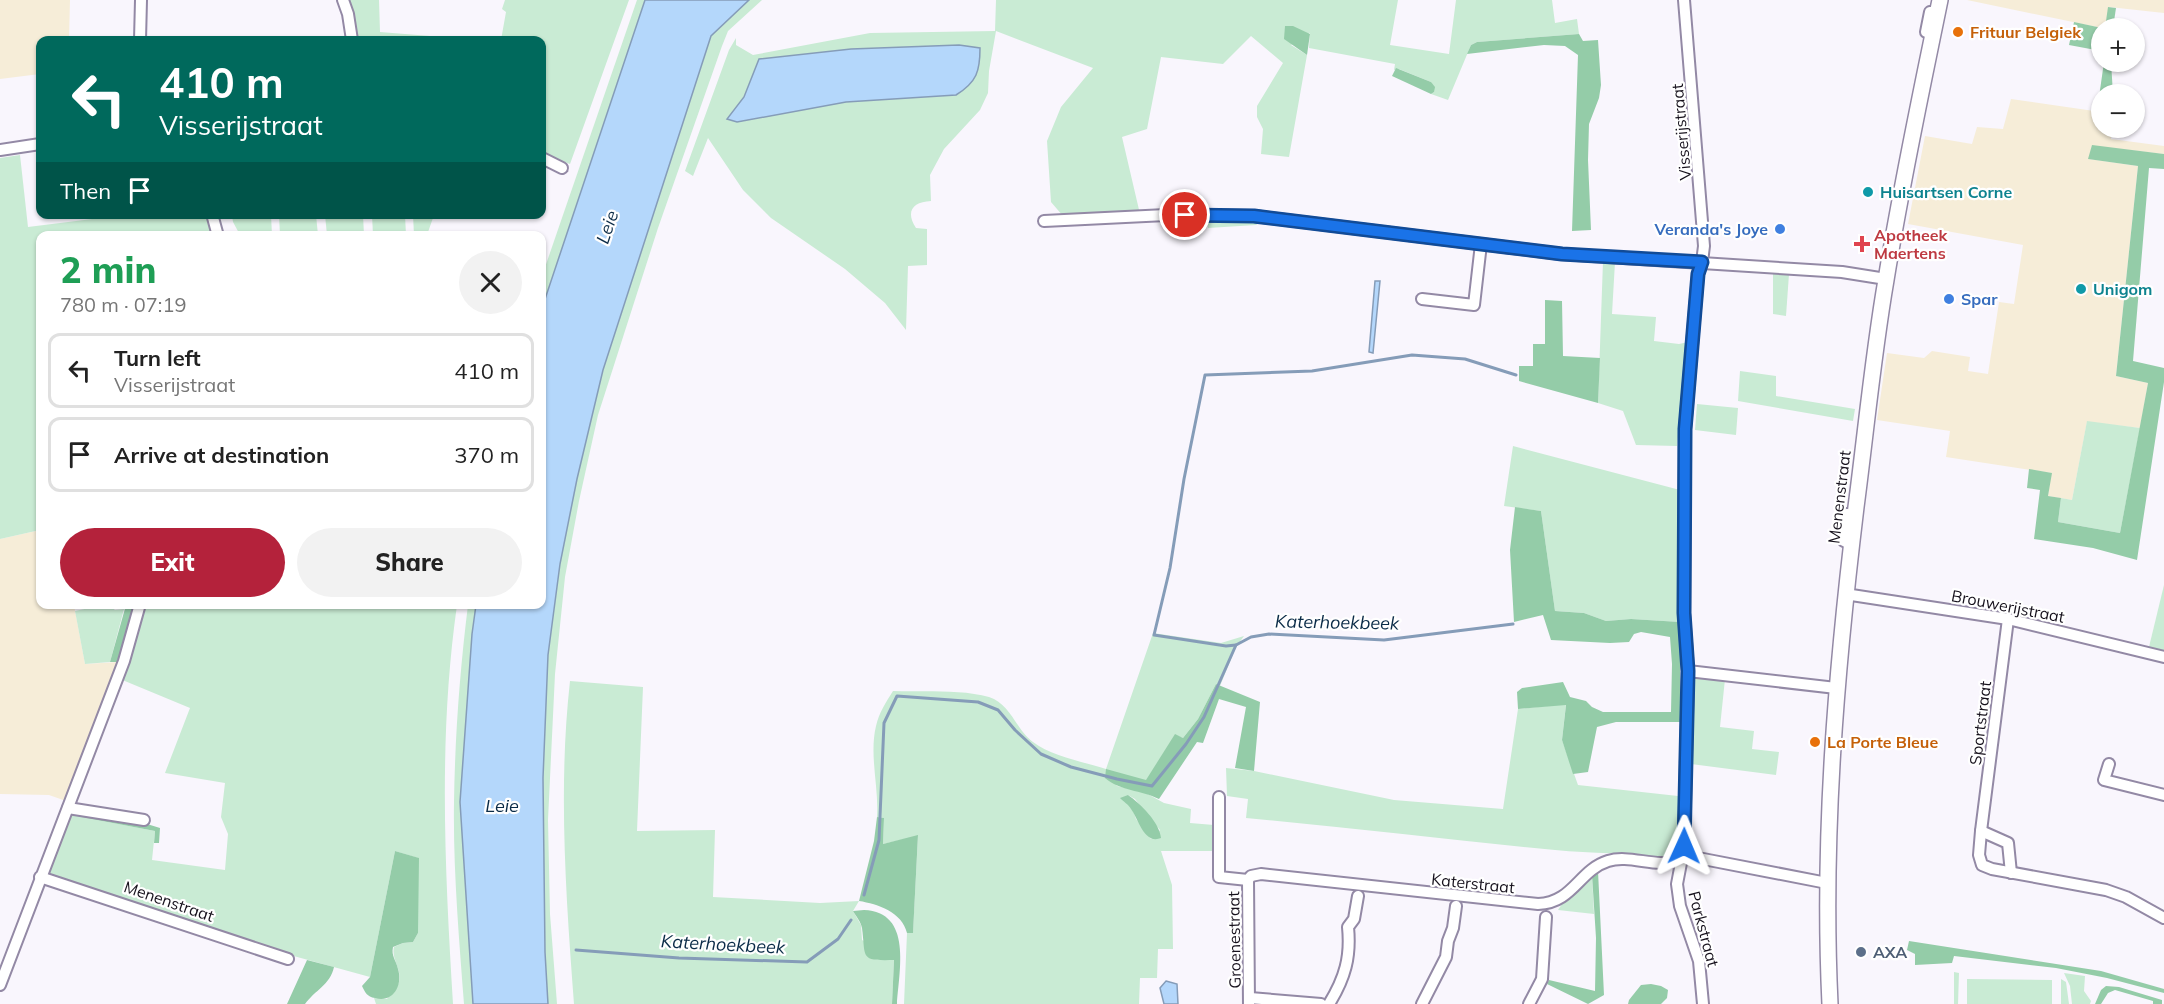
<!DOCTYPE html>
<html lang="en">
<head>
<meta charset="utf-8">
<style>
  :root { --surface:#fff; --page:#f2f2f2; --text:#222; --muted:#767676; --line:#e0e0e0; --accent:#b4223b }
  body { margin:0; font-family:Mulish,sans-serif; background:var(--page); color:var(--text); height:100vh; display:flex; flex-direction:column; font-size:22px; white-space:nowrap }
  * { box-sizing:border-box; margin:0 }
  p { font-size:20px; color:var(--muted) }
  .icon { flex:none; width:33px; height:33px; fill:none; stroke:currentColor; stroke-width:2; stroke-linecap:round; stroke-linejoin:round }
  .map { position:relative; flex:1; overflow:hidden }
  .drawer { position:absolute; left:36px; top:231px; width:510px; height:378px; display:flex; flex-direction:column; background:var(--surface); border-radius:12px; box-shadow:0 2px 4px #0004 }
  .drawer>* { flex:none }
  .hud { position:absolute; left:36px; top:36px; width:510px; height:183px; border-radius:12px; box-shadow:0 2px 4px #0004; background:#00695c; color:#fff; overflow:hidden }
  .tools { position:absolute; left:2091px; top:18px; display:grid; gap:12px }
  .tools a { display:grid; place-items:center; width:54px; height:54px; border-radius:50%; background:var(--surface); box-shadow:0 2px 4px #0004; font-size:30px }
  .pin { position:absolute; display:grid; place-items:center; width:51px; height:51px; color:#fff; margin:-26px; border:3px solid #fff; border-radius:50%; box-shadow:0 2px 6px #0007 }
  .me { position:absolute; width:66px; margin:-33px; rotate:1deg; stroke-linejoin:round; filter:drop-shadow(0 0 4px #0008) }
  .turn { display:flex; align-items:center; gap:21px; height:126px; padding:0 24px; font-size:27px }
  .turn .icon { width:78px; height:78px; stroke-width:2.5 }
  .turn b { display:block; font-size:42px; line-height:51px }
  .then { display:flex; align-items:center; height:57px; padding:0 24px; background:#0003; gap:12px; font-size:22px }
  .round { display:grid; place-items:center; flex:none; width:63px; height:63px; border-radius:32px; background:var(--page) }
  .summary { display:flex; align-items:center; justify-content:space-between; height:102px; padding:0 24px }
  h1 { font-size:36px; font-weight:800; line-height:45px; color:#1e9e55 }
  .cta { display:flex; gap:12px; margin-top:auto; padding:12px 24px }
  .cta a { flex:1; height:69px; border-radius:36px; background:var(--accent); color:#fff; font-size:24px; font-weight:800; line-height:69px; text-align:center }
  .cta a+a { background:var(--page); color:var(--text) }
  ul { padding:0; list-style:none }
  li { display:flex; align-items:center; gap:18px; height:75px; margin:0 12px 9px; padding:0 12px; border:3px solid var(--line); border-radius:12px }
  li div { flex:1 }
  li b { display:block; font-size:22px }
  li em { font-style:normal }
  .map>svg:first-child { display:block }
  .industrial { fill:#f6edd8 }
  .green { fill:#c9ebd4; fill-rule:evenodd }
  .forest { fill:#94cca8 }
  .water { fill:#b4d7fb; stroke:#859cb8; stroke-width:1.5 }
  .lines { fill:none; stroke-linecap:round; stroke-linejoin:round }
  .stream { stroke:#859cb8; stroke-width:3 }
  .street-casing { stroke:#9389a5; stroke-width:14 }
  .secondary-casing { stroke:#9389a5; stroke-width:18 }
  .street { stroke:#fff; stroke-width:10 }
  .secondary { stroke:#fff; stroke-width:15 }
  .route-casing { stroke:#114b97; stroke-width:15 }
  .route { stroke:#1a73e8; stroke-width:10 }
  .food-dot { fill:#e8710a; stroke:#fff; stroke-width:2 }
  .culture-dot { fill:#0f9aa8; stroke:#fff; stroke-width:2 }
  .shop-dot { fill:#3f7fe0; stroke:#fff; stroke-width:2 }
  .health-dot { fill:#e0444e; stroke:#fff; stroke-width:2 }
  .service-dot { fill:#5c6f8a; stroke:#fff; stroke-width:2 }
  .labels { text-anchor:middle; dominant-baseline:central; stroke-width:4.5; stroke-linejoin:round; paint-order:stroke }
  .food-label { font-size:16px; font-weight:bold; fill:#c56008; stroke:#fff; text-anchor:start }
  .street-label { font-size:16px; fill:#16111c; stroke:#fff }
  .culture-label { font-size:16px; font-weight:bold; fill:#0d838f; stroke:#fff; text-anchor:start }
  .shop-label { font-size:16px; font-weight:bold; fill:#366cbe; stroke:#fff; text-anchor:end }
  .health-label { font-size:16px; font-weight:bold; fill:#be3a42; stroke:#fff; text-anchor:start }
  .service-label { font-size:16px; font-weight:bold; fill:#4e5e75; stroke:#fff; text-anchor:start }
  .water-label { font-size:18px; font-style:italic; fill:#0a2b47; stroke:#fff }
</style>
</head>
<body>
<div class="map">
<svg width="2164" height="1004" viewBox="0 0 2164 1004">
  <rect width="100%" height="100%" fill="#f9f6fd"/>
  <g class="industrial">
    <polygon points="0,0 70,0 69,40 40,40 40,74 0,79"/>
    <polygon points="1967,0 2164,0 2164,13 2109,7 2105,28 2102,28"/>
    <polygon points="2011,99 2101,112 2102,128 2112,128 2111,139 2164,146 2164,154 2092,146 2089,159 2138,166 2116,376 2148,383 2140,428 2087,422 2072,500 2048,496 2051,473 1946,457 1950,431 1877,420 1887,353 1924,358 1932,351 1970,357 1968,371 1988,374 1999,302 2014,304 2023,245 1908,224 1925,136 1972,144 1977,127 2003,129"/>
    <polygon points="40,530 40,604 74,605 85,664 118,662 66,801 49,795 0,794 0,539"/>
  </g>
  <g class="green">
    <polygon points="347,0 379,0 380,32 430,36 429,40 355,40"/>
    <polygon points="505,0 629,0 570,164 542,154 542,40 501,40 506,12 502,9"/>
    <polygon points="637,0 645,0 542,308 542,276"/>
    <polygon points="749,0 762,0 728,31 722,46 658,228 598,415 579,501 565,577 555,674 548,820 550,914 557,1004 548,1004 545,952 543,778 548,655 560,564 577,479 603,370 711,36"/>
    <path d="M996,0h402l-8,45 59,9 7,-54h96l3,23 22,-4 2,15 -102,8 -6,3 -23,55 -17,-6 3,-2 -3,-10 -32,-13 -5,1 1,-6 -86,-16 1,-15 -19,12 16,10 -18,102 -28,-3 2,-25 -6,-12v-11l26,-43 -32,-27 -28,28 -62,-7 -14,72 -25,8 18,77 -77,2 -12,-14 -4,-61 14,-34 32,-39 -97,-37 -7,40 -1,22 -8,17 -36,39 -14,26 1,26c-18,1 -26,10 -15,27l11,1v36l-19,1 -2,64 -21,-27 -40,-34 -74,-51 -28,-28 -35,-52 -15,38 -8,-5 44,-121 7,-12v7l17,10 117,-22 125,-2zM959,45l21,3 -24,47 -110,7 -119,17 17,-22 15,-38 92,-10z"/>
    <polygon points="20,155 28,227 100,218 138,216 207,218 213,235 40,236 40,530 0,539 0,158"/>
    <polygon points="232,215 271,215 272,235 240,235 233,222"/>
    <polygon points="279,215 316,215 318,235 280,235"/>
    <polygon points="325,215 363,215 364,235 327,235"/>
    <polygon points="372,215 405,215 406,235 373,235"/>
    <polygon points="413,215 434,215 427,235 414,235"/>
    <polygon points="1207,218 1262,221 1256,225 1208,228"/>
    <polygon points="1603,261 1615,262 1612,314 1656,317 1654,341 1679,344 1688,342 1677,446 1636,445 1623,411 1598,403"/>
    <polygon points="1773,273 1789,274 1786,316 1773,314"/>
    <polygon points="1740,371 1776,376 1776,396 1855,409 1853,421 1738,401"/>
    <polygon points="1697,404 1738,408 1736,435 1695,430"/>
    <polygon points="2087,421 2140,428 2120,533 2058,522 2061,498 2072,500"/>
    <polygon points="1513,446 1680,490 1680,622 1631,619 1606,621 1584,613 1555,611 1541,511 1504,506"/>
    <polygon points="2164,585 2164,651 2149,647"/>
    <polygon points="108,604 115,610 124,609 110,662 85,664 75,611"/>
    <path d="M144,605h313c-19,133 -12,266 -4,399h-77l-2,-6 13,1c4,-5 10,-12 12,-17 3,-13 -8,-23 -5,-35l9,-4 10,-1 5,-9v-75l-23,-7 -25,126 -80,-22 -241,-80 -2,-3 22,-55 9,-4 3,4 74,14 -3,29 73,10 3,-36 -7,-17 4,-34 -60,-10 25,-65 -70,-29z"/>
    <path d="M468,605h8l-4,29 1,370h-9c-5,-67 -11,-135 -10,-202 1,-66 6,-133 14,-197z"/>
    <path d="M1153,633l68,10 23,-7 -8,11 -16,39 -4,-2 -18,35 -15,19 -8,-3 -29,46 -40,-11 11,16 27,6 20,11 27,6 -1,14 24,2v26h-53l11,34 1,64h-15l-1,29h-17l-1,26h-235l3,-71 6,-1 5,-96 -35,8 1,-26 -7,-1c2,-30 -8,-62 -1,-91 3,-13 10,-24 17,-35 29,1 68,-2 96,6 22,7 27,33 44,45 18,14 51,20 73,27zM1128,795l7,4 25,31 -9,9 -15,-20z"/>
    <polygon points="1695,676 1725,679 1720,727 1754,731 1752,749 1779,752 1776,775 1691,764"/>
    <path d="M570,681l73,6 -6,144 78,-1 -2,67 107,6 39,-2 -6,10 8,14 1,15 32,19 -2,45h-318c-8,-107 -16,-216 -4,-323z"/>
    <path d="M1566,704l-4,36 16,45 100,11 1,41 -2,8 -10,3 -2,10c-36,-6 -73,-4 -110,-8 -103,-10 -206,-22 -309,-32l2,-19 -21,-3 -1,-28 28,3 140,29 109,9 15,-100z"/>
    <polygon points="1592,875 1594,914 1558,910 1564,901"/>
    <polygon points="1954,972 1959,973 1958,1004 1954,1004"/>
    <polygon points="2064,973 2085,976 2084,991 2091,1001 2090,1004 2072,1004 2070,986"/>
    <polygon points="1967,979 2052,980 2052,1004 1967,1004"/>
    <polygon points="2061,979 2066,982 2069,1004 2061,1004"/>
  </g>
  <g class="forest">
    <polygon points="2108,7 2116,8 2113,28 2105,28"/>
    <polygon points="2074,22 2102,28 2101,51 2069,45"/>
    <polygon points="1285,26 1293,26 1310,34 1307,55 1284,39"/>
    <polygon points="1579,34 1583,41 1598,40 1601,85 1599,98 1589,124 1588,160 1591,230 1572,231 1578,55 1565,46 1544,45 1467,54 1471,45 1477,42"/>
    <polygon points="2104,62 2111,62 2113,94 2102,94 2101,112 2097,111"/>
    <polygon points="1396,68 1431,82 1435,87 1434,92 1431,94 1392,76"/>
    <polygon points="2092,145 2164,154 2164,169 2149,168 2133,361 2164,368 2164,382 2137,560 2093,548 2034,539 2040,490 2027,488 2029,469 2052,473 2048,496 2061,498 2058,522 2120,533 2148,383 2116,376 2138,166 2088,159"/>
    <polygon points="1545,300 1562,301 1563,356 1600,358 1598,403 1519,381 1519,366 1533,366 1533,344 1545,344"/>
    <polygon points="1515,507 1541,511 1555,611 1584,613 1606,621 1631,619 1680,622 1680,722 1616,722 1597,727 1588,772 1573,774 1562,740 1566,705 1518,709 1517,692 1522,688 1563,682 1570,697 1586,701 1592,707 1603,712 1671,712 1672,664 1670,637 1641,632 1634,634 1629,642 1610,643 1551,640 1543,615 1514,622 1510,550"/>
    <polygon points="126,605 136,605 118,662 110,662"/>
    <path d="M1216,684l44,18 -6,69 -19,-3 11,-61 -27,-8 -16,44 -6,-1 -38,57c-18,-9 -39,-8 -54,-21l1,-9 40,11 29,-46 8,4 15,-19z"/>
    <path d="M1128,795c12,8 32,28 33,43 -17,7 -23,-20 -30,-29 -2,-4 -8,-8 -11,-11z"/>
    <polygon points="78,813 147,824 160,828 159,843 154,843 155,831 81,817 78,816"/>
    <path d="M877,817l7,1 -1,26 35,-9 -5,98h-6c-5,-21 -29,-29 -48,-32l15,-60z"/>
    <path d="M395,851l24,7 -1,75 -5,9 -10,1 -10,4c-2,9 3,13 5,22 5,17 -5,34 -23,29 -8,-1 -10,-6 -13,-12l8,-9z"/>
    <polygon points="1598,871 1604,995 1588,1004 1547,984 1549,980 1595,991 1596,938 1592,875"/>
    <path d="M864,910c49,2 35,61 33,94h-5l2,-44c-35,1 -28,-2 -32,-32 -1,-6 -6,-12 -9,-17z"/>
    <polygon points="1909,941 2101,971 2164,989 2164,993 2107,978 2056,968 1954,956 1952,963 1915,965 1915,954 1907,950"/>
    <path d="M307,960l27,7c-4,18 -19,23 -29,37h-18z"/>
    <polygon points="1651,984 1661,986 1668,990 1667,998 1661,1004 1628,1004 1629,1000 1641,985"/>
    <polygon points="2106,986 2119,987 2162,1000 2162,1004 2153,1004 2153,1001 2115,990 2108,993 2101,1004 2095,1004 2101,990"/>
  </g>
  <g class="water">
    <polygon points="645,0 749,0 711,36 603,370 577,479 560,564 548,655 543,778 545,952 548,1004 473,1004 460,802 472,634 476,605 542,604 542,308"/>
    <path d="M959,45l21,3c0,23 -3,34 -24,47l-110,7 -109,20 -10,-3 17,-22 15,-38 92,-10z"/>
    <polygon points="1375,281 1380,281 1373,353 1369,352"/>
    <polygon points="1166,981 1177,984 1178,1004 1164,1004 1160,988"/>
  </g>
  <g class="lines">
    <g class="stream">
      <polyline points="1236,645 1226,646 1154,635 1170,568 1184,479 1205,375 1312,371 1412,355 1465,359 1516,375"/>
      <polyline points="864,895 879,840 884,723 897,696 978,702 998,710 1015,730 1041,754 1071,767 1117,779 1152,786 1186,744 1204,717 1236,645 1251,637 1269,634 1384,640 1513,624"/>
      <polyline points="576,950 679,958 807,962 838,939 851,920"/>
    </g>
    <defs>
      <g id="street">
        <polyline points="343,0 348,14 352,40"/>
        <polygon points="1930,12 1932,13 1928,32 1926,32"/>
        <polyline points="140,40 141,0"/>
        <polyline points="0,150 40,144"/>
        <polyline points="542,158 562,168"/>
        <polyline points="212,214 218,236"/>
        <polyline points="1044,221 1166,215 1254,216 1561,254 1842,272 1886,279"/>
        <polyline points="1422,299 1474,305 1481,244"/>
        <polygon points="1847,514 1849,515 1846,542 1844,541"/>
        <polyline points="1845,594 2008,619 2164,657"/>
        <polyline points="2008,619 1981,831 1979,855 1982,865 1992,869 2106,890 2126,897 2164,918"/>
        <polyline points="1688,671 1836,688"/>
        <polyline points="2109,764 2104,780 2164,795"/>
        <polyline points="1219,797 1219,877 1248,880"/>
        <polyline points="68,808 144,820"/>
        <polyline points="1981,831 2008,843 2011,873"/>
        <polyline points="1684,846 1688,671 1684,613 1685,429 1698,274 1702,262 1704,246 1684,0"/>
        <polyline points="1693,857 1827,883"/>
        <polyline points="1681,863 1677,884 1680,906 1699,961 1703,1004"/>
        <polyline points="40,877 288,959"/>
        <polyline points="0,985 124,661 140,604"/>
        <polyline points="1250,998 1321,1004"/>
        <path d="M1249,1004l-1,-124 3,-4 10,-2 277,30c35,-1 41,-34 70,-43 22,-7 50,8 69,-1"/>
        <path d="M1329,1004c16,-26 22,-47 19,-77l6,-8 4,-23"/>
        <polyline points="1422,1004 1446,957 1448,941 1453,928 1456,906"/>
        <polyline points="1529,1004 1542,979 1546,917"/>
      </g>
      <path id="secondary" d="M1830,1004c-8,-166 6,-332 26,-497 10,-76 17,-152 30,-227 15,-94 35,-187 54,-280"/>
    </defs>
    <use href="#street" class="street-casing"/>
    <use href="#secondary" class="secondary-casing"/>
    <use href="#street" class="street"/>
    <use href="#secondary" class="secondary"/>
  </g>
  <g class="lines">
    <defs>
      <polyline id="route" points="1185,215 1254,216 1562,254 1702,262 1698,274 1685,429 1684,613 1688,671 1684,846"/>
    </defs>
    <use href="#route" class="route-casing"/>
    <use href="#route" class="route"/>
  </g>
  <g class="food-dot">
    <circle cx="1958" cy="32" r="6"/>
    <circle cx="1815" cy="742" r="6"/>
  </g>
  <g class="culture-dot">
    <circle cx="1868" cy="192" r="6"/>
    <circle cx="2081" cy="289" r="6"/>
  </g>
  <g class="shop-dot">
    <circle cx="1780" cy="229" r="6"/>
    <circle cx="1949" cy="299" r="6"/>
  </g>
  <path class="health-dot" d="M1859 235h6v6h6v6h-6v6h-6v-6h-6v-6h6z"/>
  <circle class="service-dot" cx="1861" cy="952" r="6"/>
  <g class="labels">
    <g class="food-label">
      <text x="1970" y="32">Frituur Belgiek</text>
      <text x="1827" y="742">La Porte Bleue</text>
    </g>
    <g class="street-label">
      <text transform="translate(1681 132) rotate(-95)">Visserijstraat</text>
      <text transform="translate(1839 497) rotate(-83)">Menenstraat</text>
      <text transform="translate(2008 606) rotate(11)">Brouwerijstraat</text>
      <text transform="translate(1980 723) rotate(-83)">Sportstraat</text>
      <text transform="translate(1473 883) rotate(6)">Katerstraat</text>
      <text transform="translate(169 901) rotate(19)">Menenstraat</text>
      <text transform="translate(1704 929) rotate(75)">Parkstraat</text>
      <text transform="translate(1234 940) rotate(-91)">Groenestraat</text>
    </g>
    <g class="culture-label">
      <text x="1880" y="192">Huisartsen Corne</text>
      <text x="2093" y="289">Unigom</text>
    </g>
    <g class="shop-label">
      <text x="1768" y="229">Veranda's Joye</text>
      <text x="1961" y="299" text-anchor="start">Spar</text>
    </g>
    <g class="health-label">
      <text x="1874" y="235">Apotheek<tspan x="1874" dy="18">Maertens</tspan></text>
    </g>
    <g class="service-label">
      <text x="1873" y="952">AXA</text>
    </g>
    <g class="water-label">
      <text transform="translate(607 227) rotate(-71)">Leie</text>
      <text transform="translate(1337 622) rotate(1)">Katerhoekbeek</text>
      <text x="502" y="805">Leie</text>
      <text transform="translate(723 944) rotate(3)">Katerhoekbeek</text>
    </g>
  </g>
</svg>
<div class="tools">
<a>+</a>
<a>−</a>
</div>
<div class="pin" style="left:1185px;top:215px;background:#d93025"><svg class="icon" aria-label="arrive" viewBox="0 0 24 24"><path d="M6 21V4h12l-3 4 3 4H6"/></svg></div>
<svg class="me" style="left:1684px;top:846px" viewBox="-20 -20 40 40"><path d="M0-17L14 15 0 8-14 15z" fill="#1a73e8" stroke="#fff" stroke-width="4"/></svg>
<div class="hud">
<div class="turn"><svg class="icon" aria-label="left" viewBox="0 0 24 24"><path d="M17 20v-9H6M10 6l-5 5 5 5"/></svg><div><b>410 m</b>Visserijstraat</div></div>
<div class="then">Then<svg class="icon" aria-label="arrive" viewBox="0 0 24 24"><path d="M6 21V4h12l-3 4 3 4H6"/></svg></div>
</div>
<section class="drawer">
<div class="summary"><div><h1>2 min</h1><p>780 m · 07:19</p></div><a class="round"><svg class="icon" aria-label="close" viewBox="0 0 24 24"><path d="M6 6l12 12M18 6L6 18"/></svg></a></div>
<ul>
<li><svg class="icon" aria-label="left" viewBox="0 0 24 24"><path d="M17 20v-9H6M10 6l-5 5 5 5"/></svg><div><b>Turn left</b><p>Visserijstraat</p></div><em>410 m</em></li>
<li><svg class="icon" aria-label="arrive" viewBox="0 0 24 24"><path d="M6 21V4h12l-3 4 3 4H6"/></svg><div><b>Arrive at destination</b></div><em>370 m</em></li>
</ul>
<div class="cta"><a>Exit</a><a>Share</a></div>
</section>
</div>
</body>
</html>
